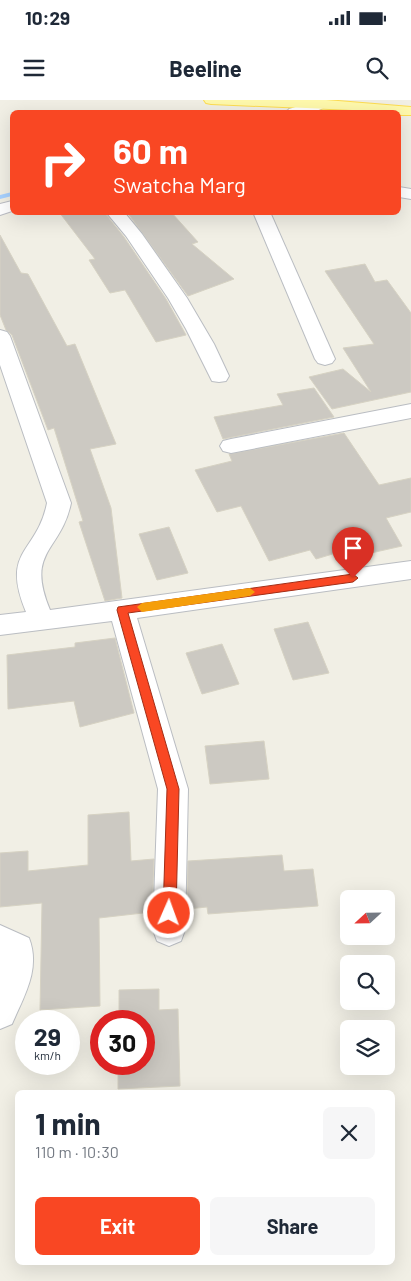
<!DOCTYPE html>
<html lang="en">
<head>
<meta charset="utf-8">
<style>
  :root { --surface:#fff; --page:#f6f6f7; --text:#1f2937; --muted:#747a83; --accent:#f94723 }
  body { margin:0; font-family:Barlow,sans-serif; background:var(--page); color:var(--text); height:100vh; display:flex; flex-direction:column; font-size:19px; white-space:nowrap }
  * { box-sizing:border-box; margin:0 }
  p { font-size:16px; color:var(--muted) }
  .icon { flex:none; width:28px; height:28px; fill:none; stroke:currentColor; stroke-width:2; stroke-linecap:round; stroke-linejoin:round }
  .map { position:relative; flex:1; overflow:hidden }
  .side { position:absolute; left:15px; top:990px; width:380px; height:175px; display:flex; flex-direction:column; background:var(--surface); border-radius:8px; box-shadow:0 5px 20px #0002 }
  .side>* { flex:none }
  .guide { position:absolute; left:10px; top:10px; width:391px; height:105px; border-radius:8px; box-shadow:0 5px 20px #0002; background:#f94723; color:#fff; overflow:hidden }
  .needle { width:32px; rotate:248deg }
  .buttons { position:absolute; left:340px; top:790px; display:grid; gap:10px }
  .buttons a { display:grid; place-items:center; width:55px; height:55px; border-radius:8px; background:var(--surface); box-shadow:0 5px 20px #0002; font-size:25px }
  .speed { position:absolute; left:15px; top:910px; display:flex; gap:10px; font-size:25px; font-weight:700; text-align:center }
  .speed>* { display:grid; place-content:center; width:65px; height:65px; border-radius:50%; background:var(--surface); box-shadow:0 5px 20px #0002; line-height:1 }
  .speed small { font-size:12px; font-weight:400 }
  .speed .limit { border:8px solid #d22; background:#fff; color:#111 }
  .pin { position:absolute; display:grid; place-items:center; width:42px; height:42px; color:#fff; margin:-51px -21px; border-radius:50% 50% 50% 0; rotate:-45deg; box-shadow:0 0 5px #0007 }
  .pin .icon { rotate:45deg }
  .me { position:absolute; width:55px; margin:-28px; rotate:2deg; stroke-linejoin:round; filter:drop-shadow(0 0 4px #0008) }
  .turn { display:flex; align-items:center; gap:18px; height:105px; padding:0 20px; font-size:22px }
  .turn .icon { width:65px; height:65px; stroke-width:2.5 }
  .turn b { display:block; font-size:35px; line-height:42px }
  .round { display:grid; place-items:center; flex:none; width:52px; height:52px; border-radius:8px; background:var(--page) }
  .overview { display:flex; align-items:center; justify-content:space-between; height:85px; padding:0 20px }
  h1 { font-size:30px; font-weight:700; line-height:38px }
  .cta { display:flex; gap:10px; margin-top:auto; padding:10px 20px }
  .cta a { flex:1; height:58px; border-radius:8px; background:var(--accent); color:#fff; font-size:20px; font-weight:700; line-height:58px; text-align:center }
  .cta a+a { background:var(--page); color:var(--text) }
  .status { display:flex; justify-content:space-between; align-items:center; height:35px; padding:0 25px; background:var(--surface); direction:ltr }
  .status svg { height:14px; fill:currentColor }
  header { display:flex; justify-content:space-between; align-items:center; height:65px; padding:0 20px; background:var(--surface); font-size:22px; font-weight:700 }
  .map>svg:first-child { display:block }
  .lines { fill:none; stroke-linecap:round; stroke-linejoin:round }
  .stream { fill:#a7d1ff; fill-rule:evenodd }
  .building { fill:#ccc9c2; stroke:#d6d2c3 }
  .street-casing { stroke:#babdc2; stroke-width:2 }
  .secondary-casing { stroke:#bbbdc4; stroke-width:2 }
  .primary-casing { stroke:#fedd51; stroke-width:2 }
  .street { fill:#fff; fill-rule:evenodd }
  .secondary { fill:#fff; fill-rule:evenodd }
  .primary { fill:#fff9ac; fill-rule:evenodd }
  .route { fill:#f94723; stroke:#a22e17 }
  .slow { fill:#f59e0b }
</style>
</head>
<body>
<div class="status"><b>10:29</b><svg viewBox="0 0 49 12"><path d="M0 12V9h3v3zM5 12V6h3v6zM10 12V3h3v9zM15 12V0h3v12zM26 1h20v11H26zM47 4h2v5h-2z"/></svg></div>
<header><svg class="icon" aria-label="menu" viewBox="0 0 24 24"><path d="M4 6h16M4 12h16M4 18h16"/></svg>Beeline<svg class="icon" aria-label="search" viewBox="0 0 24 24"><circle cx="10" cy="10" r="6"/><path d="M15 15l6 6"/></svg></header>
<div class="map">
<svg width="411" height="1181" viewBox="0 0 411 1181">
  <rect width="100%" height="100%" fill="#f1efe5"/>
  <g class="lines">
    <g class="stream">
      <polygon points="289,9 291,10 291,12 280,12"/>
      <polygon points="12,92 12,96 0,99 0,95"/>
    </g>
  </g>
  <g class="building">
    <polygon points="59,112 104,112 124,137 166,199 186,235 156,242 125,190 110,193 89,160 95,159"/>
    <polygon points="127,112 171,112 198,142 192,144 234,179 188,196"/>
    <polygon points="0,135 21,173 28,174 67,246 75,244 116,344 90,349 111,408 122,498 105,501 79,422 83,421 54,328 48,330 12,235 6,230 0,215"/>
    <polygon points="365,164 375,182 387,180 411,213 411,292 332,309 309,277 343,269 371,292 343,248 374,244 325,171"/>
    <polygon points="314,288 334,317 223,339 214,317 283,305 277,294"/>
    <polygon points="344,333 379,385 411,378 411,412 386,418 402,446 371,453 366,444 316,459 310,450 269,461 241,406 217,412 195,370 232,361 229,354"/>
    <polygon points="169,427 188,473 157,480 139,434"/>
    <polygon points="308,522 329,573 293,580 274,529"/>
    <polygon points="115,538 134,613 80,627 74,601 8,609 7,555 75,547 75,543"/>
    <polygon points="222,544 239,584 202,594 186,553"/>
    <polygon points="264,641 269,679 210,684 205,646"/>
    <polygon points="129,712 131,761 154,759 152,812 99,818 100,906 40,910 42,803 0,807 0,753 28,751 28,771 88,765 88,715"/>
    <polygon points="282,755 284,771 313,769 318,806 208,814 207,807 187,809 188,761"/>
    <polygon points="159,889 159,910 178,909 180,986 118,989 118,964 144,964 144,921 119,921 119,890"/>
  </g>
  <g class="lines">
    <defs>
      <g id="street">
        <polygon points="106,112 124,112 142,134 187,198 214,244 229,276 226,281 219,282 212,281 186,229 168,198 126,136"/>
        <polygon points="253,112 270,112 335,259 332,263 325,265 318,263 315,259"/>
        <path d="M0,230l7,2 3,4 61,167c-10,49 -46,47 -21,107l361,-49v18l-274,39 51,171 -3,141 -4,11 -12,5 -12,-5 -4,-11 5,-141 -46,-168 -112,14v-20l26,-3c-26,-63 11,-58 21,-109l-47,-138z"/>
        <polygon points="411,304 411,318 231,353 223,351 220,346 223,341 231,339"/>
        <path d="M0,825l29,13c12,31 -5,58 -17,86l-12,5z"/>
      </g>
      <g id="secondary">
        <path d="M319,0l7,1 2,3c-8,10 -30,9 -41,8l2,-3z"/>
        <polygon points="399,87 411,89 411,99 399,97"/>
        <polygon points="12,101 12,111 0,115 0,104"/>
      </g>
      <polygon id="primary" points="204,0 326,0 411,7 411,15 399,15 399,12 211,4 206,3"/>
    </defs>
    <use href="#street" class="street-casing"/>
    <use href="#secondary" class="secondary-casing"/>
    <use href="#primary" class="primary-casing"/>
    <use href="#street" class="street"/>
    <use href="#secondary" class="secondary"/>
    <use href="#primary" class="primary"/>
  </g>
  <polygon class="route" points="353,474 358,478 353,482 128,513 179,689 176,813 174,817 169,819 165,817 163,813 167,689 117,510 118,507"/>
  <polygon class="slow" points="250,488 255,492 250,496 142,512 137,507 142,503"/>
</svg>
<div class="buttons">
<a><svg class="needle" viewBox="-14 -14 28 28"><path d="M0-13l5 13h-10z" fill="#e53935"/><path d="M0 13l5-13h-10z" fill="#747a83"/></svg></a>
<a><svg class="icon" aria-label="search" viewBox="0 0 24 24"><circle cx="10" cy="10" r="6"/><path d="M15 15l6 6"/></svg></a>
<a><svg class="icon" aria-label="layers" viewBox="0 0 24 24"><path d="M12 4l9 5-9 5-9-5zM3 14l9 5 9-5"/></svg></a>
</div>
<div class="speed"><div>29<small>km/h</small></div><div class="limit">30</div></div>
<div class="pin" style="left:353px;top:478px;background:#d93025"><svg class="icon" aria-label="arrive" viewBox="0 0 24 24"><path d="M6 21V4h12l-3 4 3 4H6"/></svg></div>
<svg class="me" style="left:169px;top:813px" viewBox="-20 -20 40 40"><circle r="17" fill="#f94723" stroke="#fff" stroke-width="3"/><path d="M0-11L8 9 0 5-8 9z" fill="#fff"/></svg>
<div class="guide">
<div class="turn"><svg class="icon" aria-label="right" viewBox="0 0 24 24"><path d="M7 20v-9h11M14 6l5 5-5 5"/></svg><div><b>60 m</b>Swatcha Marg</div></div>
</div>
<section class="side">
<div class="overview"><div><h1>1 min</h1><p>110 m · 10:30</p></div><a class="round"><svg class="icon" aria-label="close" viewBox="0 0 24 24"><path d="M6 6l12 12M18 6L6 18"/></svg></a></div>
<div class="cta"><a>Exit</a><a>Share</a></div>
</section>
</div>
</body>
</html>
